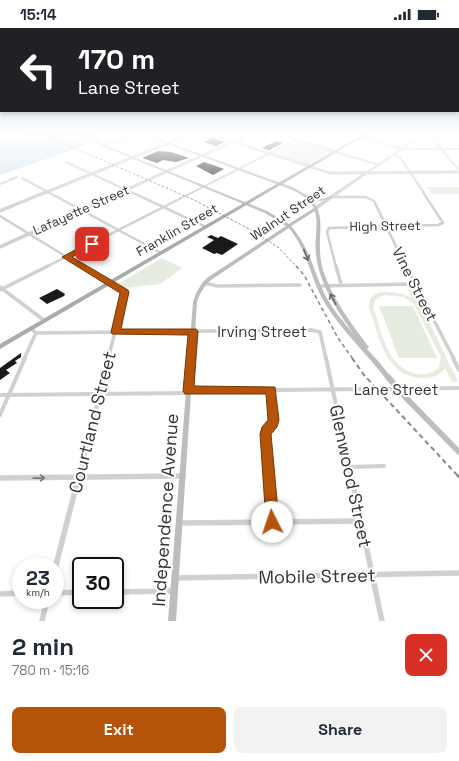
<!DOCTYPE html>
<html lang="en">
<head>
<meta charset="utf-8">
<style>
  :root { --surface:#fff; --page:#f2f2f3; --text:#1f2937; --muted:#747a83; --accent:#b45309 }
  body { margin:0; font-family:"Space Grotesk",sans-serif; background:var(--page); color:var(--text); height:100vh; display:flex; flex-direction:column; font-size:15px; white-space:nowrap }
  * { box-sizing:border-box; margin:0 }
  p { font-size:13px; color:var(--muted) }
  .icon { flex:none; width:22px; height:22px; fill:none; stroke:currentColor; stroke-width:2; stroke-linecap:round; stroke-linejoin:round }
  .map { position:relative; height:593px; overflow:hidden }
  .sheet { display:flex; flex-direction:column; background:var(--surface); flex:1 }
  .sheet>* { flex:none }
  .guide { position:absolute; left:0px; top:0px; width:459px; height:84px; box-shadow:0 2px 6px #0003; background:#202124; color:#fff; overflow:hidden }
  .speed { position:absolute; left:12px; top:529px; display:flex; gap:8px; font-size:20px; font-weight:700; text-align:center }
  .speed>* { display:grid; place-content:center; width:52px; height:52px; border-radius:50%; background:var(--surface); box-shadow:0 2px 6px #0003; line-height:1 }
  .speed small { font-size:10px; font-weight:400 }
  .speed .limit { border:2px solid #111; border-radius:6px; background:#fff; color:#111 }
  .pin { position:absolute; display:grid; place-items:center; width:34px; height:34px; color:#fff; margin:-17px; border-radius:8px; box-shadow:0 2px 6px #0006 }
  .me { position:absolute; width:44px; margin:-22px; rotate:356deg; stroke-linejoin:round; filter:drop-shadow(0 0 3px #0008) }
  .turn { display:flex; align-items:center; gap:14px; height:84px; padding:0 12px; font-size:18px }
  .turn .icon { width:52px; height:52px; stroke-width:2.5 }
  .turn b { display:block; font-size:28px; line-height:34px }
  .round { display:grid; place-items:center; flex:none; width:42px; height:42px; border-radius:8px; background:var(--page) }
  .head { display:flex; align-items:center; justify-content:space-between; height:68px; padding:0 12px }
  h1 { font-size:24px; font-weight:700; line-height:30px }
  .action { display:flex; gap:8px; margin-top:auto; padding:8px 12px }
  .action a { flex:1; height:46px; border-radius:8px; background:var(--accent); color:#fff; font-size:16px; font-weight:700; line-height:46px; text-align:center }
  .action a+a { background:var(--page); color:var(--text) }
  .status { display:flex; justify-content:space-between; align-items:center; height:28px; padding:0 20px; background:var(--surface); direction:ltr }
  .status svg { height:11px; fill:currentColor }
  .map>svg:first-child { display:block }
  .green { fill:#e6ecdf; fill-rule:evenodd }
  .water { fill:#cfe2ee }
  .building { fill:#1a1a1a }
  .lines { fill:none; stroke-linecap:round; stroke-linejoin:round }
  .minor-far4 { stroke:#d0d0d0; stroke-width:2 }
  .minor-far3 { stroke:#d0d0d0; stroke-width:2.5 }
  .minor-far2 { stroke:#d0d0d0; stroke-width:3.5 }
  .minor-far1 { stroke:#d0d0d0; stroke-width:4 }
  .minor { stroke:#d0d0d0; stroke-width:5.5 }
  .tertiary-far1 { stroke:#d0d0d0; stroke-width:3 }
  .tertiary { stroke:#d0d0d0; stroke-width:3.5 }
  .secondary { fill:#bdbdbd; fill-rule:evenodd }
  .primary { fill:#ababab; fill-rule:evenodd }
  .rail-far3 { stroke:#888; stroke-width:1; stroke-dasharray:2.5 2; stroke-linecap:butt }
  .rail-far2 { stroke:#888; stroke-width:1.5; stroke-dasharray:4 3; stroke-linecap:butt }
  .rail-far1 { stroke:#888; stroke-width:2; stroke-dasharray:5 3.5; stroke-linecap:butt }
  .rail { stroke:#888; stroke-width:2.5; stroke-dasharray:6 4.5; stroke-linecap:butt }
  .secondary-bridge { stroke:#bdbdbd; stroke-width:6 }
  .oneway { stroke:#6a6a6a }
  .oneway2 { stroke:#7a7a7a }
  .route { fill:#b45309; stroke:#753606 }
  .labels { text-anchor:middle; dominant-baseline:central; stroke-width:4; stroke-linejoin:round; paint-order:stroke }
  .far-street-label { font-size:13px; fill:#333; stroke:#fff }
  .street-label { font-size:15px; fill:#333; stroke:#fff }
  .near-street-label { font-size:18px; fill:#333; stroke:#fff }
</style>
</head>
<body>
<div class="status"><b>15:14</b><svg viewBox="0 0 49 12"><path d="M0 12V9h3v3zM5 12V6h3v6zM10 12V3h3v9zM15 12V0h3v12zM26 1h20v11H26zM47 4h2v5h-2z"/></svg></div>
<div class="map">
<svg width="459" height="593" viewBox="0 0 459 593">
  <rect width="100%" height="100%" fill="#fff"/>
  <g class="green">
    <polygon points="295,114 299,114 331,124 307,137 275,126"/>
    <polygon points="427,159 459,159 459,166 432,166"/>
    <polygon points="162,230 182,240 160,256 125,260 118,256"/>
    <path d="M408,261h5l45,93h-6l-7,-14c-5,7 -12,10 -21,10 -39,0 -44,-41 -55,-70 -2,-24 31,-16 43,-10zM384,267l20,2 10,7 27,53 -2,11c-8,6 -16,8 -26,5 -27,-8 -31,-42 -40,-65l2,-8z"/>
    <polygon points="379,278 413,278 437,330 399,330"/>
  </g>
  <polygon class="water" points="18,106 107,106 93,112 81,119 0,147 0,114"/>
  <g class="building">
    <polygon points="212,110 225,114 216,118 204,114"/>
    <polygon points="276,113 283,115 269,122 262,120"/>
    <polygon points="158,123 171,124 189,130 176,134 163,132 157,135 142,130"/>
    <polygon points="204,134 213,137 224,141 213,147 196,138"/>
    <polygon points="211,207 218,210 221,208 238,216 222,227 217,225 214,226 202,220 214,212 207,209"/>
    <polygon points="57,261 65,266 64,268 47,276 39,270"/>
    <polygon points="21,325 21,329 15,333 17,335 6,342 10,345 0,352 0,340"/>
  </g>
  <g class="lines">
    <g class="minor-far4">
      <polyline points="347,106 402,121 459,121"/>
      <polyline points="429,106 459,142"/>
      <polyline points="103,118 136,106"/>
      <polyline points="336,124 379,137"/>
      <polyline points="394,126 400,129 424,165"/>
      <polyline points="66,134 133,165"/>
      <polyline points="366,145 424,106"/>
      <polyline points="22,150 50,165"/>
      <polyline points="0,156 17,149"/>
      <polyline points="191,165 308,106"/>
    </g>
    <g class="minor-far3">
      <polyline points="48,164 161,225"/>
      <polyline points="131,164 206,199"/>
      <polyline points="331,169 366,169 374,173 406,239"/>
      <polyline points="0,188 83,239"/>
      <polyline points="46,239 193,164"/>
      <polyline points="336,239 327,204 329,200 438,197 443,195 423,164"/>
    </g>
    <g class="minor-far2">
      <polyline points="81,238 109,255"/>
      <polyline points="336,238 341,256"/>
      <polyline points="406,238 454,331"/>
      <polyline points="204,255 217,258 300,257"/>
      <polyline points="318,258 414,256"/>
      <polyline points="0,259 45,293"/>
      <polyline points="0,262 48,238"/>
      <polyline points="36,305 311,302 320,304 326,331"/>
      <polyline points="24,331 36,305 31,301"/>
      <polyline points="108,331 125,266 123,262 111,255"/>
    </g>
    <g class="minor-far1">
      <polyline points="326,330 351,448"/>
      <polyline points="453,330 459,342"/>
      <polyline points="189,363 459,360"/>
      <polyline points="0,367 189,365"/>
      <polyline points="0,387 25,330"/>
      <polyline points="348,439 384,438"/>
      <polyline points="79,448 109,330"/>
      <polyline points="269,448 266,402 273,396 274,392 271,362"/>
    </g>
    <g class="minor">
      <polyline points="269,447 272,494"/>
      <polyline points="351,447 382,593"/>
      <polyline points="0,450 183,448"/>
      <polyline points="179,495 361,493"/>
      <polyline points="55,541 79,447"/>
      <polyline points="175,550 459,545"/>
      <polyline points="115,564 174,563"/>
      <polyline points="55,565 81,564"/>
      <polyline points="0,566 21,565"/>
      <polyline points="42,593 47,572"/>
    </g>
    <g class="tertiary-far1">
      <polyline points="209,106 330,145 459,144"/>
      <polyline points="278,106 336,124"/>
      <polyline points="44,165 191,106"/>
      <polyline points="119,165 250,106"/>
      <polyline points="337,165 366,145"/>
    </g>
    <g class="tertiary">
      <polyline points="316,180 338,164"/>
      <polyline points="0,183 46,164"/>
      <polyline points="0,219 121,164"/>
    </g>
    <g class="secondary">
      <path d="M73,106h4l190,77 22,13 25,-16c-6,-10 -14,-15 -24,-19l-150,-55h4l148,53c9,4 17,12 27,12 5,0 9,-2 13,-3v2l-12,3 -9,-2c14,16 8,31 9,50 0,7 1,14 3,21 9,28 27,52 45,76l1,1 -2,2 12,13 12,15 -1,2h-4c-19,-25 -43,-47 -60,-74 -16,-25 -17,-53 -37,-77l-78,52c-7,6 -11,13 -14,22l-21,319h-8l25,-319c3,-10 7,-17 14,-24l79,-52 -21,-13zM315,183c4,14 -1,28 1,43 3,30 21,56 38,81 -10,-13 -21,-25 -29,-40 -12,-25 -15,-47 -34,-69z"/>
      <polygon points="407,371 411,371 459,420 459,427 457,426 407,375 406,373"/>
    </g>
    <polygon class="primary" points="363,106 368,106 0,321 0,316"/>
    <polyline class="rail-far3" points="42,106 194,172 255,204 279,220 297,239"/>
    <polyline class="rail-far2" points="296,238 304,247 338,310 353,331"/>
    <polyline class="rail-far1" points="352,330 364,347 458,448"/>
    <polyline class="rail" points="457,447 459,449"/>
    <polyline class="secondary-bridge" points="388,349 409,373"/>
  </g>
  <defs><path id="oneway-shaft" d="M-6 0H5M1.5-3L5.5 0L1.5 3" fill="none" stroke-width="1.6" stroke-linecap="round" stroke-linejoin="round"/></defs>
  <g class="oneway">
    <use href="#oneway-shaft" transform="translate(306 227) rotate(69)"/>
    <use href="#oneway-shaft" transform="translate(333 271) rotate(-118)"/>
  </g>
  <use class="oneway2" href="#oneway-shaft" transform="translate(39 450) rotate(-1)"/>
  <linearGradient id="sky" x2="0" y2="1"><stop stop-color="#9ec6ea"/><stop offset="0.56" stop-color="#fff"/><stop offset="1" stop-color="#fff" stop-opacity="0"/></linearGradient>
  <rect width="459" height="189" fill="url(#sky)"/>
  <polygon class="route" points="90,214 96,216 72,229 128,262 129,264 121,301 196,301 198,303 194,358 275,359 279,392 277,399 271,406 279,494 277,499 272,501 268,499 266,494 260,406 262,399 268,392 266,366 185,366 183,363 188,307 112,306 111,304 120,265 62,229"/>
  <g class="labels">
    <g class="far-street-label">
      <text transform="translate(81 182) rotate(-24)">Lafayette Street</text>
      <text transform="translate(288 185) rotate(-34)">Walnut Street</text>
      <text transform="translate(385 198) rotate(-1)">High Street</text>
      <text transform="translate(177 202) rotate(-30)">Franklin Street</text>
    </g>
    <g class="street-label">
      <text transform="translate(415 256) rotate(63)">Vine Street</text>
      <text x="262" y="303">Irving Street</text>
      <text x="396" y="361">Lane Street</text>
    </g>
    <g class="near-street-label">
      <text transform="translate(92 394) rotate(-76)">Courtland Street</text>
      <text transform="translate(351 448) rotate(78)">Glenwood Street</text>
      <text transform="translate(165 482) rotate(-86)">Independence Avenue</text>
      <text transform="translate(317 548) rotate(-1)">Mobile Street</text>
    </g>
  </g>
</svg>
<div class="speed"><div>23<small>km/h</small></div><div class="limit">30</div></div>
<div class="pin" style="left:92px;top:216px;background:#d93025"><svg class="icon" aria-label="arrive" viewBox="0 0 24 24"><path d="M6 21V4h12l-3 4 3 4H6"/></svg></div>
<svg class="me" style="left:272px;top:494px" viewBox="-20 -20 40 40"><circle r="19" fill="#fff"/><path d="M0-13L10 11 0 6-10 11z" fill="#b45309"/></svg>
<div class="guide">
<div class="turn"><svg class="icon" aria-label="left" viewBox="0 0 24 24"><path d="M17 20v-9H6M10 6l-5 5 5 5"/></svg><div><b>170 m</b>Lane Street</div></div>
</div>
</div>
<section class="sheet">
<div class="head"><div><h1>2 min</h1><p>780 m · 15:16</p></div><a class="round" style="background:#d93025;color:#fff"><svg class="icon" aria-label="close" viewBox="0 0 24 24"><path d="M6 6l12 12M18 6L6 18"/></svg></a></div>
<div class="action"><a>Exit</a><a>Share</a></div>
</section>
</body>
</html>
